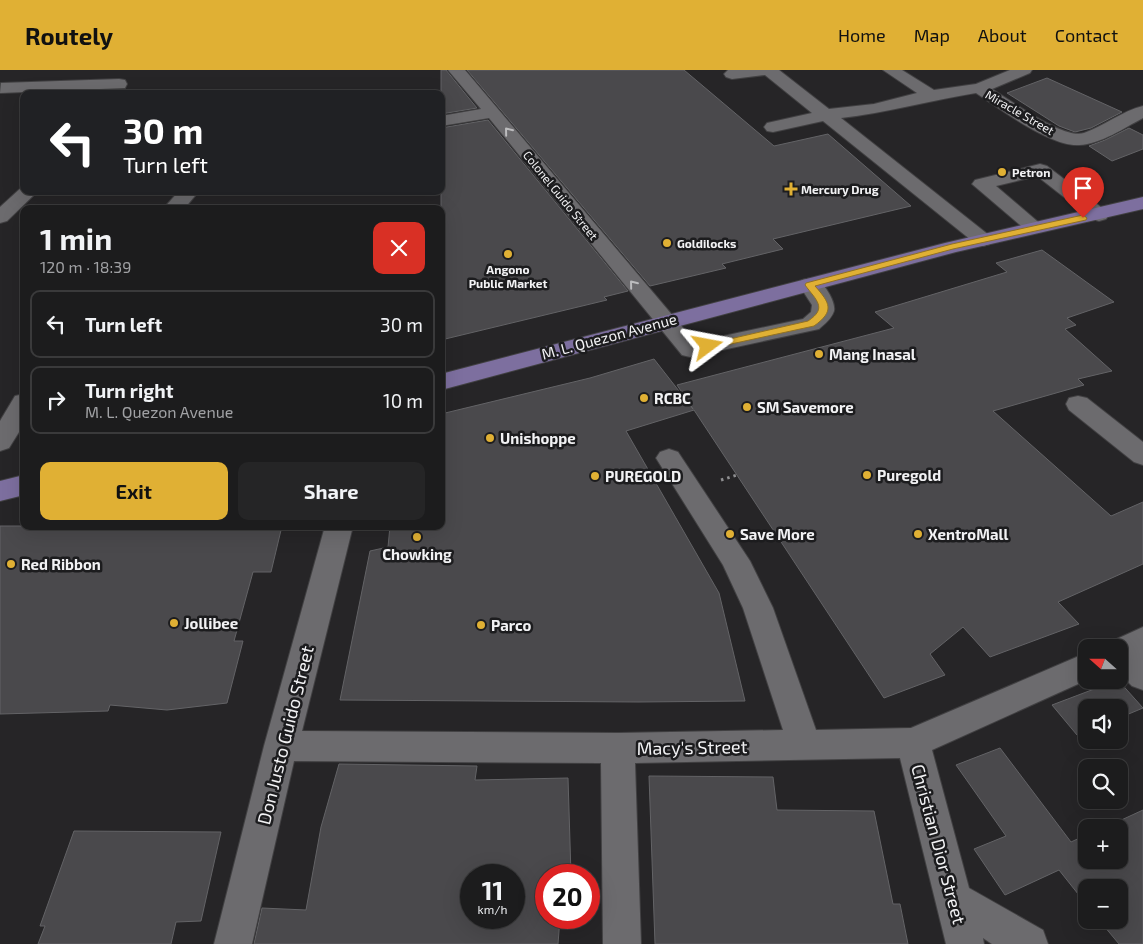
<!DOCTYPE html>
<html lang="en">
<head>
<meta charset="utf-8">
<style>
  :root { --surface:#1c1c1d; --page:#252526; --text:#f1f3f6; --muted:#a0a1a4; --line:#3a3a3b; --accent:#e0b034 }
  body { margin:0; font-family:"Exo 2",sans-serif; background:var(--page); color:var(--text); height:100vh; display:flex; flex-direction:column; font-size:19px; white-space:nowrap }
  * { box-sizing:border-box; margin:0 }
  p { font-size:16px; color:var(--muted) }
  .icon { flex:none; width:28px; height:28px; fill:none; stroke:currentColor; stroke-width:2; stroke-linecap:round; stroke-linejoin:round }
  .map { position:relative; flex:1; overflow:hidden }
  .side { position:absolute; left:20px; top:135px; width:425px; height:325px; display:flex; flex-direction:column; background:var(--surface); border-radius:10px; box-shadow:0 5px 20px #0002,0 0 0 1px var(--line) }
  .side>* { flex:none }
  .hud { position:absolute; left:20px; top:20px; width:425px; height:105px; border-radius:10px; box-shadow:0 5px 20px #0002,0 0 0 1px var(--line); background:#202124; color:#fff; overflow:hidden }
  .needle { width:32px; rotate:291deg }
  .fabs { position:absolute; left:1078px; top:569px; display:grid; gap:10px }
  .fabs a { display:grid; place-items:center; width:50px; height:50px; border-radius:10px; background:var(--surface); box-shadow:0 5px 20px #0002,0 0 0 1px var(--line); font-size:25px }
  .speed { position:absolute; left:460px; top:794px; display:flex; gap:10px; font-size:25px; font-weight:700; text-align:center }
  .speed>* { display:grid; place-content:center; width:65px; height:65px; border-radius:50%; background:var(--surface); box-shadow:0 5px 20px #0002,0 0 0 1px var(--line); line-height:1 }
  .speed small { font-size:12px; font-weight:400 }
  .speed .limit { border:8px solid #d22; background:#fff; color:#111 }
  .pin { position:absolute; display:grid; place-items:center; width:42px; height:42px; color:#fff; margin:-51px -21px; border-radius:50% 50% 50% 0; rotate:-45deg; box-shadow:0 0 5px #0007 }
  .pin .icon { rotate:45deg }
  .me { position:absolute; width:55px; margin:-28px; rotate:77deg; stroke-linejoin:round; filter:drop-shadow(0 0 4px #0008) }
  .turn { display:flex; align-items:center; gap:18px; height:105px; padding:0 20px; font-size:22px }
  .turn .icon { width:65px; height:65px; stroke-width:2.5 }
  .turn b { display:block; font-size:35px; line-height:42px }
  .round { display:grid; place-items:center; flex:none; width:52px; height:52px; border-radius:10px; background:var(--page) }
  .head { display:flex; align-items:center; justify-content:space-between; height:85px; padding:0 20px }
  h1 { font-size:30px; font-weight:700; line-height:38px }
  .button { display:flex; gap:10px; margin-top:auto; padding:10px 20px }
  .button a { flex:1; height:58px; border-radius:10px; background:var(--accent); color:#111; font-size:20px; font-weight:700; line-height:58px; text-align:center }
  .button a+a { background:var(--page); color:var(--text) }
  ul { padding:0; list-style:none }
  li { display:flex; align-items:center; gap:15px; height:68px; margin:0 10px 8px; padding:0 10px; border:2px solid var(--line); border-radius:10px }
  li div { flex:1 }
  li b { display:block; font-size:19px }
  li em { font-style:normal }
  header { display:flex; align-items:center; gap:30px; box-sizing:border-box; height:70px; padding:0 25px; background:var(--accent); color:#111 }
  header strong { font-size:24px }
  nav { display:flex; gap:28px; margin-inline-start:auto; font-size:18px }
  .map>svg:first-child { display:block }
  .building { fill:#4a494c; stroke:#636366; fill-rule:evenodd }
  .lines { fill:none; stroke-linecap:round; stroke-linejoin:round }
  .minor-casing { stroke:#414042; stroke-width:2 }
  .major-casing { stroke:#414042; stroke-width:2 }
  .path { stroke:#8f8f91; stroke-width:3; stroke-dasharray:2.5 4; stroke-linecap:butt }
  .minor { fill:#6c6b6e; fill-rule:evenodd }
  .major { fill:#7d6f9f; fill-rule:evenodd }
  .oneway { stroke:#bcbcbe }
  .route { fill:#e0b034; stroke:#927222 }
  .poi-dot { fill:#e0b034; stroke:#1c1c1e; stroke-width:2 }
  .labels { text-anchor:middle; dominant-baseline:central; stroke-width:5; stroke-linejoin:round; paint-order:stroke }
  .far-street-label { font-size:12px; fill:#f2f2f4; stroke:#1c1c1e }
  .far-poi-label { font-size:12px; font-weight:bold; fill:#f2f2f4; stroke:#1c1c1e; text-anchor:start }
  .street-label { font-size:15px; fill:#f2f2f4; stroke:#1c1c1e }
  .poi-label { font-size:15px; font-weight:bold; fill:#f2f2f4; stroke:#1c1c1e; text-anchor:start }
  .near-street-label { font-size:18px; fill:#f2f2f4; stroke:#1c1c1e }
</style>
</head>
<body>
<header>
<strong>Routely</strong>
<nav><a>Home</a><a>Map</a><a>About</a><a>Contact</a></nav>
</header>
<div class="map">
<svg width="1143" height="874" viewBox="0 0 1143 874">
  <rect width="100%" height="100%" fill="#262527"/>
  <g class="building">
    <polygon points="441,0 446,0 477,38 441,44"/>
    <polygon points="467,0 684,0 774,76 828,64 911,136 773,169 783,179 722,194 726,198 650,216"/>
    <polygon points="1047,8 1122,42 1091,58 1075,62 1059,56 1007,23"/>
    <polygon points="488,50 628,221 604,227 607,230 441,270 441,58"/>
    <polygon points="1129,58 1143,65 1143,79 1112,91 1089,76 1105,70"/>
    <polygon points="1042,180 1114,232 1067,248 1076,255 1065,259 1112,301 1078,309 1084,315 993,341 1111,446 1143,432 1143,494 1058,532 1079,554 990,587 963,557 930,584 945,605 884,628 694,340 626,361 719,523 745,631 638,632 340,630 370,481 388,477 390,456 441,456 441,344 590,308 654,289 693,339 677,315 894,258 875,242 1007,202 996,193"/>
    <polygon points="0,456 282,456 271,502 253,502 234,571 243,571 227,633 167,640 110,635 108,641 0,644"/>
    <polygon points="1118,610 1143,638 1119,648 1119,638 1086,638 1086,661 1077,665 1052,635"/>
    <polygon points="1000,678 1071,772 1086,765 1086,790 1119,790 1119,758 1104,758 1143,740 1143,874 1119,874 1099,850 1119,850 1119,818 1086,818 1086,834 1059,800 1005,825 974,779 1006,766 956,695"/>
    <path d="M339,694l138,2 -2,14 93,-2 3,97h-25v43h14l-2,26h-304l8,-36 44,2 15,-83zM471,805h43v43h-43z"/>
    <polygon points="649,706 773,707 777,740 874,741 893,834 900,834 908,874 655,874"/>
    <polygon points="74,761 221,762 201,851 176,852 171,874 38,874 45,856 40,856"/>
  </g>
  <g class="lines">
    <defs>
      <g id="minor">
        <path d="M448,0h17l230,272 108,-23 8,-7 1,-7 -13,-20 3,-5c5,-1 11,-3 16,0 7,5 18,22 16,31 -2,7 -9,13 -15,18l-129,28 -8,-2 -193,-237 -48,8v-10l40,-7z"/>
        <path d="M779,0l50,39 45,-5 43,-11 -34,-23h19l32,20 42,-6 34,-14h22l-2,3 -38,16c18,11 72,51 92,44 20,-7 38,-22 59,-27v12c-19,10 -42,26 -64,27 -28,2 -79,-36 -103,-52 -45,7 -90,20 -135,25l149,118 3,4 -3,4 -7,2 -7,-2 -153,-123 -50,11 -6,-1 -3,-4 3,-4 45,-10 -47,-38 -33,4 -6,-2 -2,-3 4,-4z"/>
        <polygon points="119,9 125,10 127,14 125,18 0,23 1,13"/>
        <polygon points="1040,94 1047,96 1106,141 1109,145 1106,149 1099,151 1092,149 1037,106 996,116 1044,157 1041,161 1034,163 1027,161 972,114 975,110"/>
        <polygon points="22,117 24,117 24,121 38,121 7,151 0,153 0,137"/>
        <polygon points="179,121 199,121 184,139 163,139"/>
        <polygon points="24,324 24,354 9,378 0,381 0,351 15,326"/>
        <polygon points="1078,326 1087,328 1143,372 1143,395 1134,392 1069,340 1066,334 1069,328"/>
        <polygon points="669,379 678,382 750,491 773,538 816,660 911,658 1086,583 1087,610 932,680 969,818 1043,860 1048,874 992,874 983,868 984,874 946,874 900,688 635,693 641,874 603,874 601,693 294,691 252,874 214,874 264,676 325,456 353,456 302,661 618,663 783,660 743,538 723,495 656,388 660,382"/>
        <polygon points="1143,557 1143,620 1132,616 1119,603 1119,578 1106,578 1108,573"/>
      </g>
      <g id="major">
        <polygon points="1143,127 1143,139 956,182 441,320 441,304 945,173"/>
        <polygon points="24,405 24,425 0,431 0,411"/>
      </g>
    </defs>
    <use href="#minor" class="minor-casing"/>
    <use href="#major" class="major-casing"/>
    <polyline class="path" points="721,410 737,405"/>
    <use href="#minor" class="minor"/>
    <use href="#major" class="major"/>
  </g>
  <defs><path id="oneway-chevron" d="M-2-3.5L2.5 0L-2 3.5" fill="none" stroke-width="1.6" stroke-linecap="round" stroke-linejoin="round" transform="scale(1.25)"/></defs>
  <g class="oneway">
    <use href="#oneway-chevron" transform="translate(508 61) rotate(-129)"/>
    <use href="#oneway-chevron" transform="translate(633 214) rotate(-129)"/>
  </g>
  <path class="route" d="M1083,145l4,3 -1,2 -133,29 -138,37c15,17 20,25 -1,40l-106,23 -5,-3 5,-2 100,-23c20,-13 8,-21 -3,-36l1,-2 146,-39z"/>
  <g class="poi-dot">
    <circle cx="1002" cy="102" r="5"/>
    <path d="M788.5 111.5h5v5h5v5h-5v5h-5v-5h-5v-5h5z"/>
    <circle cx="667" cy="173" r="5"/>
    <circle cx="508" cy="184" r="5"/>
    <circle cx="819" cy="284" r="5"/>
    <circle cx="644" cy="328" r="5"/>
    <circle cx="747" cy="337" r="5"/>
    <circle cx="490" cy="368" r="5"/>
    <circle cx="867" cy="405" r="5"/>
    <circle cx="595" cy="406" r="5"/>
    <circle cx="730" cy="464" r="5"/>
    <circle cx="918" cy="464" r="5"/>
    <circle cx="417" cy="467" r="5"/>
    <circle cx="11" cy="494" r="5"/>
    <circle cx="174" cy="553" r="5"/>
    <circle cx="481" cy="555" r="5"/>
  </g>
  <g class="labels">
    <g class="far-street-label">
      <text transform="translate(1020 42) rotate(30)">Miracle Street</text>
      <text transform="translate(561 125) rotate(51)">Colonel Guido Street</text>
    </g>
    <g class="far-poi-label">
      <text x="1012" y="102">Petron</text>
      <text x="801" y="119">Mercury Drug</text>
      <text x="677" y="173">Goldilocks</text>
      <text x="508" y="199" text-anchor="middle">Angono<tspan x="508" dy="14">Public Market</tspan></text>
    </g>
    <g class="street-label">
      <text transform="translate(609 266) rotate(-15)">M. L. Quezon Avenue</text>
    </g>
    <g class="poi-label">
      <text x="829" y="284">Mang Inasal</text>
      <text x="654" y="328">RCBC</text>
      <text x="757" y="337">SM Savemore</text>
      <text x="500" y="368">Unishoppe</text>
      <text x="877" y="405">Puregold</text>
      <text x="605" y="406">PUREGOLD</text>
      <text x="740" y="464">Save More</text>
      <text x="928" y="464">XentroMall</text>
      <text x="417" y="484" text-anchor="middle">Chowking</text>
      <text x="21" y="494">Red Ribbon</text>
      <text x="184" y="553">Jollibee</text>
      <text x="491" y="555">Parco</text>
    </g>
    <g class="near-street-label">
      <text transform="translate(285 665) rotate(-76)">Don Justo Guido Street</text>
      <text transform="translate(692 677) rotate(-1)">Macy's Street</text>
      <text transform="translate(939 774) rotate(75)">Christian Dior Street</text>
    </g>
  </g>
</svg>
<div class="fabs">
<a><svg class="needle" viewBox="-14 -14 28 28"><path d="M0-13l5 13h-10z" fill="#e53935"/><path d="M0 13l5-13h-10z" fill="#a0a1a4"/></svg></a>
<a><svg class="icon" aria-label="sound" viewBox="0 0 24 24"><path d="M4 9h4l5-4v14l-5-4H4zM17 9q2 3 0 6"/></svg></a>
<a><svg class="icon" aria-label="search" viewBox="0 0 24 24"><circle cx="10" cy="10" r="6"/><path d="M15 15l6 6"/></svg></a>
<a>+</a>
<a>−</a>
</div>
<div class="speed"><div>11<small>km/h</small></div><div class="limit">20</div></div>
<div class="pin" style="left:1083px;top:148px;background:#d93025"><svg class="icon" aria-label="arrive" viewBox="0 0 24 24"><path d="M6 21V4h12l-3 4 3 4H6"/></svg></div>
<svg class="me" style="left:708px;top:276px" viewBox="-20 -20 40 40"><path d="M0-17L14 15 0 8-14 15z" fill="#e0b034" stroke="#fff" stroke-width="4"/></svg>
<div class="hud">
<div class="turn"><svg class="icon" aria-label="left" viewBox="0 0 24 24"><path d="M17 20v-9H6M10 6l-5 5 5 5"/></svg><div><b>30 m</b>Turn left</div></div>
</div>
<section class="side">
<div class="head"><div><h1>1 min</h1><p>120 m · 18:39</p></div><a class="round" style="background:#d93025;color:#fff"><svg class="icon" aria-label="close" viewBox="0 0 24 24"><path d="M6 6l12 12M18 6L6 18"/></svg></a></div>
<ul>
<li><svg class="icon" aria-label="left" viewBox="0 0 24 24"><path d="M17 20v-9H6M10 6l-5 5 5 5"/></svg><div><b>Turn left</b></div><em>30 m</em></li>
<li><svg class="icon" aria-label="right" viewBox="0 0 24 24"><path d="M7 20v-9h11M14 6l5 5-5 5"/></svg><div><b>Turn right</b><p>M. L. Quezon Avenue</p></div><em>10 m</em></li>
</ul>
<div class="button"><a>Exit</a><a>Share</a></div>
</section>
</div>
</body>
</html>
